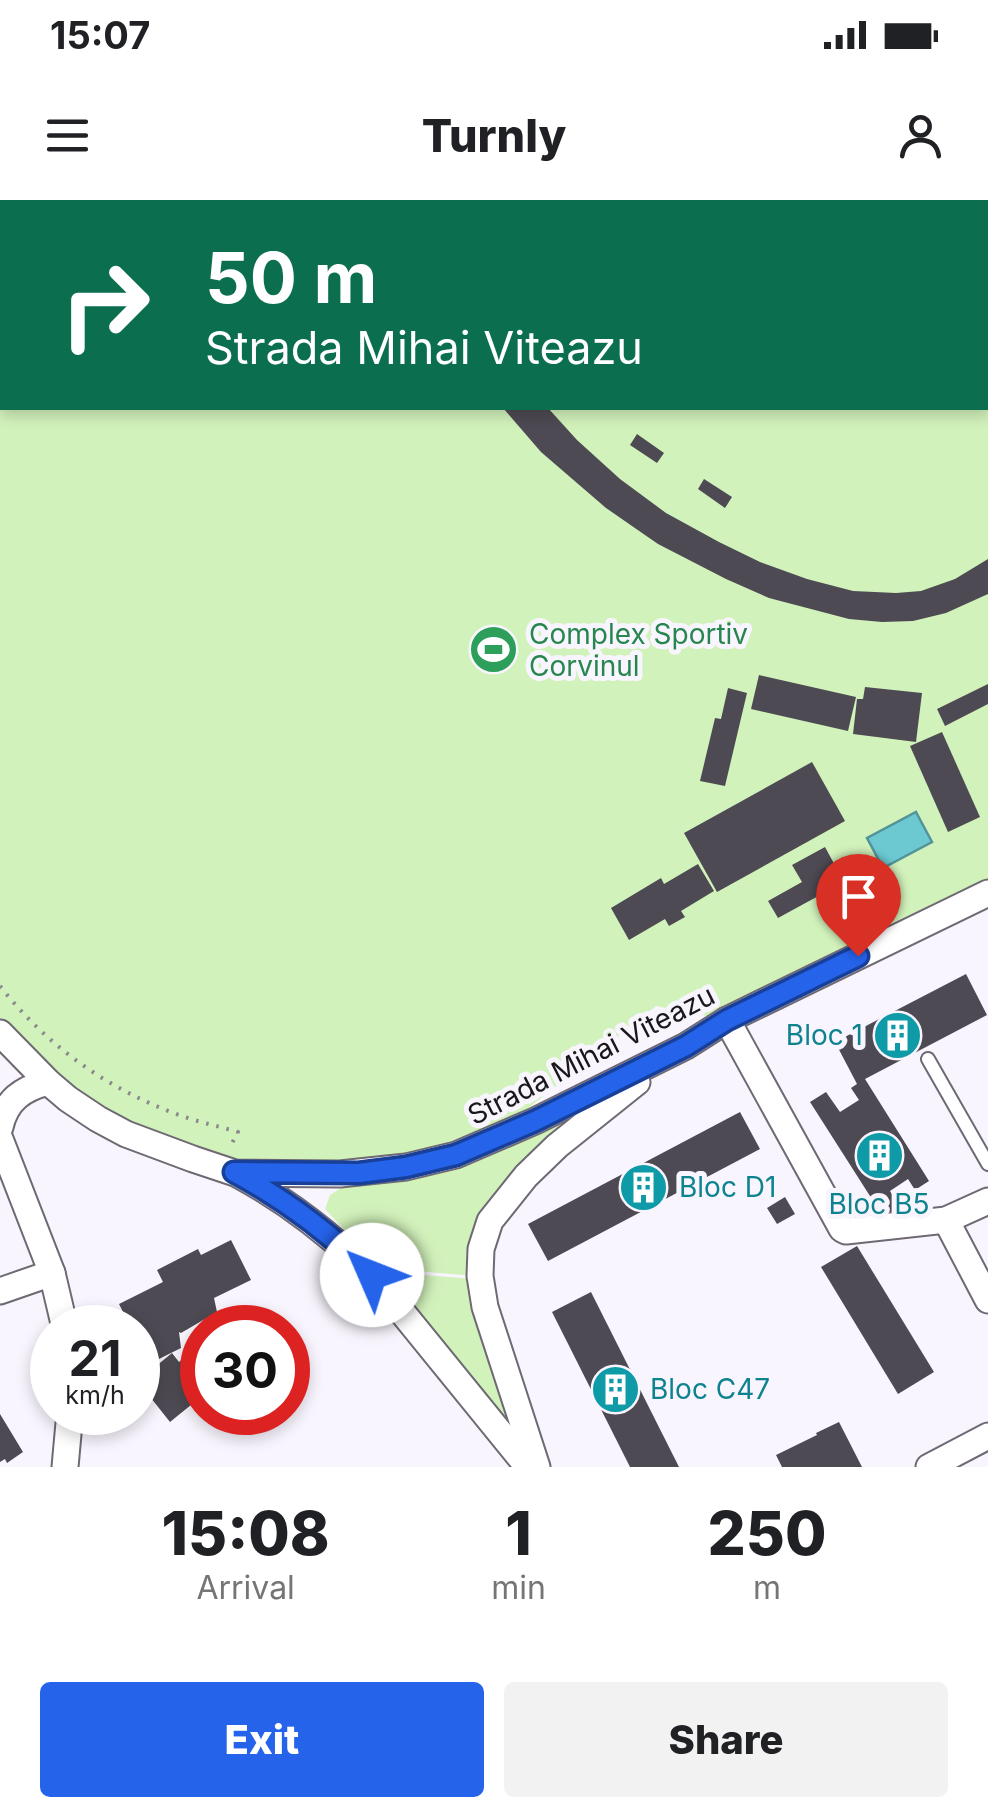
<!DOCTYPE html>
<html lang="en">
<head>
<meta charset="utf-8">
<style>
  :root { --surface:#fff; --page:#f2f2f2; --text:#202124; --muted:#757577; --accent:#2563eb }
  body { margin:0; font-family:Inter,sans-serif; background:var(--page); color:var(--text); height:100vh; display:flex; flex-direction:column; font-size:38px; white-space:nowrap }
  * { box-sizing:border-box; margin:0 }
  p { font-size:32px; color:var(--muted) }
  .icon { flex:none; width:55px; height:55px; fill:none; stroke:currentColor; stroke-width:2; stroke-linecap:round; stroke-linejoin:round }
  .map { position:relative; height:1267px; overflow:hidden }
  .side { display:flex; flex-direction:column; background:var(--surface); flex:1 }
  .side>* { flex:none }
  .banner { position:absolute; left:0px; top:0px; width:990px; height:210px; box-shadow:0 5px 15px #0003; background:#0b6e4f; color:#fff; overflow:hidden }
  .speed { position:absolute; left:30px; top:1105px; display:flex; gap:20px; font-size:50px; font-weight:700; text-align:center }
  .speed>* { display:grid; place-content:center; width:130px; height:130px; border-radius:50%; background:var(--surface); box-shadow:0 5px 15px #0003; line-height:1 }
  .speed small { font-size:25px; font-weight:400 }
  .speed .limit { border:15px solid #d22; background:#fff; color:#111 }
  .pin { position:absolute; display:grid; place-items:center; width:85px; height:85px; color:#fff; margin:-102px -42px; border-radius:50% 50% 50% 0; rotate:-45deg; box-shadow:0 0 10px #0007 }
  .pin .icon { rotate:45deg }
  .me { position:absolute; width:110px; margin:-55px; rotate:314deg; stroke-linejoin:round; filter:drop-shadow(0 0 8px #0008) }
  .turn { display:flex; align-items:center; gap:35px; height:210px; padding:0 40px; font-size:45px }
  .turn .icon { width:130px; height:130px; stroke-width:2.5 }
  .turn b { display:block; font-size:70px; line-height:85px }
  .eta { display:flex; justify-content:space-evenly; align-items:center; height:170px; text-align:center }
  .eta b { font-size:60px; font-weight:800; line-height:70px }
  .button { display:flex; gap:20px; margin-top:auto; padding:20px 40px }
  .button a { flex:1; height:115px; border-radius:10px; background:var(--accent); color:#fff; font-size:40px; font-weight:800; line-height:115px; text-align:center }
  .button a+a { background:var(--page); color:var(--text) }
  .status { display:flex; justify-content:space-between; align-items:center; height:70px; padding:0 50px; background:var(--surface); direction:ltr }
  .status svg { height:28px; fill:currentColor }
  header { display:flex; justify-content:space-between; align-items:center; height:130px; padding:0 40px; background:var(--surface); font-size:45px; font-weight:800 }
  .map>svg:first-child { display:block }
  .green { fill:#d2f2bb; fill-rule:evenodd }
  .water { fill:#6cc9d1; stroke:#53949a; stroke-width:2.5 }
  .building { fill:#4e4a53 }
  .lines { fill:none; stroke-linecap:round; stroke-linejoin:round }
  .service-casing { stroke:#6e6973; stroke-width:16 }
  .minor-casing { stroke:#6e6973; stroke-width:29 }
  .path { stroke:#8b888f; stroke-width:4; stroke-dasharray:2.5 8; stroke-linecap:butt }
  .service { stroke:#fff; stroke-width:12 }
  .minor { stroke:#fff; stroke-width:25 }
  .route-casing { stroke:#184099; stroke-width:25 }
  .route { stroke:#2563eb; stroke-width:18 }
  .labels { text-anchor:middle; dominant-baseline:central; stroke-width:10; stroke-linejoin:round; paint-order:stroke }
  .leisure-label { font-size:28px; fill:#27864d; stroke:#f9f5fe; text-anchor:start }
  .culture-label { font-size:28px; fill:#0d838f; stroke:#f9f5fe; text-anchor:start }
  .street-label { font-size:28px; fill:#19171b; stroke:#f9f5fe }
</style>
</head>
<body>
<div class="status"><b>15:07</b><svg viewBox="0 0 49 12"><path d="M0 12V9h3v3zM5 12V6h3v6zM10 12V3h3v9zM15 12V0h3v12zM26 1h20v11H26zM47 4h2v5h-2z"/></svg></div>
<header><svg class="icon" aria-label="menu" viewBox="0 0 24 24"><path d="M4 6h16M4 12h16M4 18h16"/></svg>Turnly<svg class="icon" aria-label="person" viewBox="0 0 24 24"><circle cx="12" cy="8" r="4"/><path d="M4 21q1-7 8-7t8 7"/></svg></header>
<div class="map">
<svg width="988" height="1267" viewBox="0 0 988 1267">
  <rect width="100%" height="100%" fill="#f9f5fe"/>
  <g class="green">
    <path d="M0,0h988v693l-261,127 -71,-14 -174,139 -192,29 -164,-40 -126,-101zM2,2h986v206h-986z"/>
    <polygon points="611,890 521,968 475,1076 380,1068 325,1009 330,995 344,986 402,981 453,967"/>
    <polygon points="384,1072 475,1079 519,1237"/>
  </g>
  <polygon class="water" points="916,612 932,642 883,668 867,638"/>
  <g class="building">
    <polygon points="503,208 548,208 577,240 620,279 666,313 719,342 760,362 807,379 853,391 896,393 921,391 955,379 988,359 988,394 946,413 913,421 882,422 849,419 769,398 726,379 658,344 606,308 541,252"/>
    <polygon points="637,234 664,253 657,263 630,245"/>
    <polygon points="704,279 732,297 725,308 698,289"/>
    <polygon points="759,475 856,497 848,531 751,509"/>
    <polygon points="988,484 988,504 945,526 937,509"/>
    <polygon points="865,487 922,493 916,542 853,534 857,499 863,499"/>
    <polygon points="728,488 747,493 725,586 700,581 715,518 721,519"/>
    <polygon points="942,532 980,617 948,632 910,546"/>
    <polygon points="812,562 845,621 717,692 684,633"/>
    <polygon points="825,647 844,682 778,718 768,701 802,682 792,665"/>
    <polygon points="698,664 714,691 681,711 685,717 669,726 665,719 629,740 611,708 661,678 664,684"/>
    <polygon points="966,774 987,815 865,879 929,981 915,990 908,979 890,991 900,1008 884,1018 810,902 826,892 840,912 859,900 851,888 857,884 835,842"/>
    <polygon points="740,912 760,949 548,1061 528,1024"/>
    <polygon points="785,997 795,1014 777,1024 767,1008"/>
    <polygon points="231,1040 251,1080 214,1098 217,1112 181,1133 179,1132 181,1148 157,1160 141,1129 138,1130 138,1128 131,1128 119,1104 163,1082 157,1070 198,1049 201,1055"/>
    <polygon points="857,1046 934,1172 898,1194 821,1067"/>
    <polygon points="591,1092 679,1267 630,1267 552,1112"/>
    <polygon points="202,1142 202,1196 170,1222 143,1188 155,1178 150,1171 172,1153 179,1162"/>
    <polygon points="0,1214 23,1252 7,1263 5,1259 0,1262"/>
    <polygon points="839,1222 862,1267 782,1267 776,1255 817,1235 816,1233"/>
  </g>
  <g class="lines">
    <defs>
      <polyline id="service" points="928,859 988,964"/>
      <g id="minor">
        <polyline points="727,820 842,1029 846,1031 946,1020 988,1001"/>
        <polyline points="0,833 48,882 68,899 98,919 126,934 193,959 235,973 340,974 406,967 456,955 535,921 686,846 727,820 988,693"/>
        <path d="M0,927c6,-27 22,-38 48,-45"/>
        <polyline points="0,939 52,1073 65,1128"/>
        <path d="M239,975c50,27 92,60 133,100l156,192"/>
        <polyline points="946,1020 988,1100"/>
        <polyline points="0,1091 52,1073"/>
        <polyline points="65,1267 70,1212"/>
        <polyline points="537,1267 485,1107 480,1076 481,1049 490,1021 526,976 557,946 637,882"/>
        <polyline points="929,1267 988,1236"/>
      </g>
    </defs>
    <use href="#service" class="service-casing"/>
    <use href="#minor" class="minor-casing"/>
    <path class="path" d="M0,786c47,60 107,103 179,129 19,7 39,11 59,17l-7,13"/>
    <use href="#service" class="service"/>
    <use href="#minor" class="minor"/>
  </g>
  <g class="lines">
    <defs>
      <path id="route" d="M372,1075c-42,-42 -86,-75 -138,-103l125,1 47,-6 50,-12 79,-34 151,-75 41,-26 131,-64"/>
    </defs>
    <use href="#route" class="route-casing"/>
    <use href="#route" class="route"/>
  </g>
  <defs>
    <symbol id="stadium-disc" viewBox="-11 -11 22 22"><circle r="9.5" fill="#2e9e5b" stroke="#f9f5fe"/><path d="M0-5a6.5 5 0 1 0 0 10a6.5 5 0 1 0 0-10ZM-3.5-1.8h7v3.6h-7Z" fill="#fff"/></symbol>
    <symbol id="building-disc" viewBox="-11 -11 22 22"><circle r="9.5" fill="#0f9aa8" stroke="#f9f5fe"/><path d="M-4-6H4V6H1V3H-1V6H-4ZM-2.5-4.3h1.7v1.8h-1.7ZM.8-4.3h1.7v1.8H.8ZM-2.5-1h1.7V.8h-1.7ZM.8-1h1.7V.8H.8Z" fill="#fff"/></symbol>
  </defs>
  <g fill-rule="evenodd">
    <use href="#stadium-disc" x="466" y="422" width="55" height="55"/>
    <use href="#building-disc" x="870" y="808" width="55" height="55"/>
    <use href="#building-disc" x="852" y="928" width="55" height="55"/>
    <use href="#building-disc" x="616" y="960" width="55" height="55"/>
    <use href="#building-disc" x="588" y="1162" width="55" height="55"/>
  </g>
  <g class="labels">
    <g class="leisure-label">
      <text x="529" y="434">Complex Sportiv<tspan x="529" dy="32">Corvinul</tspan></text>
    </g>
    <g class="culture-label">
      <text x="863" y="835" text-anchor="end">Bloc 1</text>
      <text x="679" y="987">Bloc D1</text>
      <text x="879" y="1004" text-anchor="middle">Bloc B5</text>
      <text x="650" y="1189">Bloc C47</text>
    </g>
    <g class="street-label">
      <text transform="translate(591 855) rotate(-27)">Strada Mihai Viteazu</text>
    </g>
  </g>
</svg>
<div class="speed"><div>21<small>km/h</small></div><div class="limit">30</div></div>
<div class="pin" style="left:858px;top:756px;background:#d93025"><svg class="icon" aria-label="arrive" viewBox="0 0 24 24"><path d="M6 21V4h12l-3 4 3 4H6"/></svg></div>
<svg class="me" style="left:372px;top:1075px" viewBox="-20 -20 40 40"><circle r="19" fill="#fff"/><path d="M0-13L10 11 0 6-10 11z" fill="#2563eb"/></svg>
<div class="banner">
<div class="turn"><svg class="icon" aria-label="right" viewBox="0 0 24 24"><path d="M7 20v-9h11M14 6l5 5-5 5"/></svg><div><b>50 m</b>Strada Mihai Viteazu</div></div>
</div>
</div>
<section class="side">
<div class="eta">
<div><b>15:08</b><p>Arrival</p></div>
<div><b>1</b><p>min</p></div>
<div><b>250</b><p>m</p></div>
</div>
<div class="button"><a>Exit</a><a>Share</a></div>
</section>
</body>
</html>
